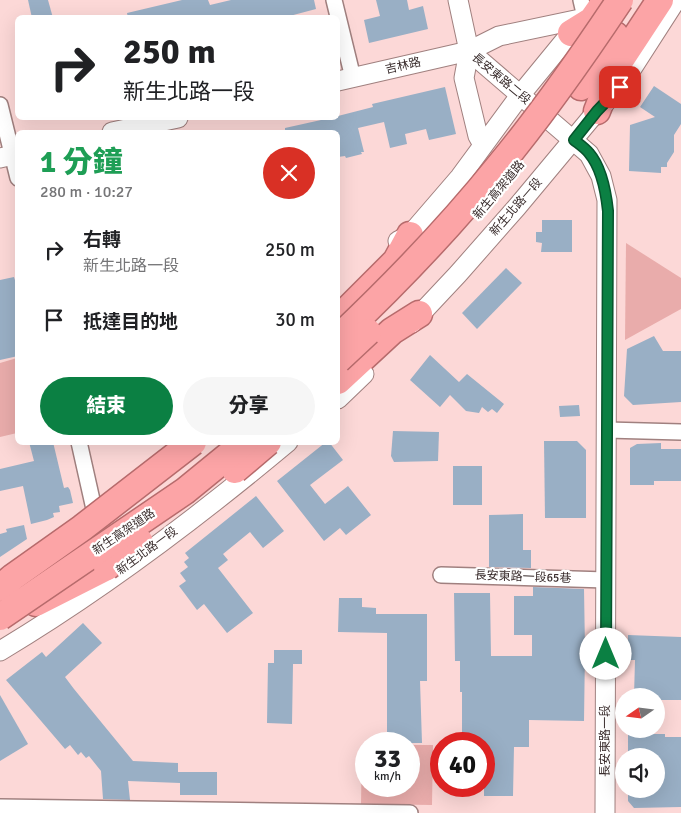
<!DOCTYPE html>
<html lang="zh-TW">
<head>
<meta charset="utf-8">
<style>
  :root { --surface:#fff; --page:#f6f6f6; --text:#202124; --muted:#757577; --accent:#0b8043 }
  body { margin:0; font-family:Signika,"Noto Sans TC",sans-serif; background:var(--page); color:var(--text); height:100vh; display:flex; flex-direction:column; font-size:19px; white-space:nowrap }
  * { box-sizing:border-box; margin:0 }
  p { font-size:16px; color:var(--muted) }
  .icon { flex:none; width:28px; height:28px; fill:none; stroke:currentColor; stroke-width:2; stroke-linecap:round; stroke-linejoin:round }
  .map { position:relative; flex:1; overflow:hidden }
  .details { position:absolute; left:15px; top:130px; width:325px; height:315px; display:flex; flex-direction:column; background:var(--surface); border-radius:8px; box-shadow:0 5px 20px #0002 }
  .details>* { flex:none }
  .banner { position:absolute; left:15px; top:15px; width:325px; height:105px; border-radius:8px; box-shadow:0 5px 20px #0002; background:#fff; color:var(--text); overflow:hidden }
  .needle { width:32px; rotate:256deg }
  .fabs { position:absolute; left:615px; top:688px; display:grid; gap:10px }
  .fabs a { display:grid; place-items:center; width:50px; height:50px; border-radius:50%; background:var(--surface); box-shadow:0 5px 20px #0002; font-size:25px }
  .speed { position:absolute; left:355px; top:732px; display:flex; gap:10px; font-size:25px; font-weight:700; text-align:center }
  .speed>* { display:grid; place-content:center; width:65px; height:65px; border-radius:50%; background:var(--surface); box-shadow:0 5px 20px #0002; line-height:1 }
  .speed small { font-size:12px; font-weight:400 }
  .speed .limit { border:8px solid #d22; background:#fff; color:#111 }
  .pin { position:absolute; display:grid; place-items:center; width:42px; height:42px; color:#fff; margin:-21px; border-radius:10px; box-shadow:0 2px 8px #0006 }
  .me { position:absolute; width:55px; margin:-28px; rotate:0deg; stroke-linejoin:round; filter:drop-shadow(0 0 4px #0008) }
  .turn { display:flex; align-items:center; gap:18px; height:105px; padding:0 25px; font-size:22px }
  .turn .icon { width:65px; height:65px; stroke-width:2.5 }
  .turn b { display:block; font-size:35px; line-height:42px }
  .round { display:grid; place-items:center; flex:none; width:52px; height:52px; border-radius:26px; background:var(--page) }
  .head { display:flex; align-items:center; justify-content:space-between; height:85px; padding:0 25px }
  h1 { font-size:30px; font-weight:800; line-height:38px; color:#1e9e55 }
  .primary-button { display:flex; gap:10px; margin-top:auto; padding:10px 25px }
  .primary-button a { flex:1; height:58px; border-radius:30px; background:var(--accent); color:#fff; font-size:20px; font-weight:800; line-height:58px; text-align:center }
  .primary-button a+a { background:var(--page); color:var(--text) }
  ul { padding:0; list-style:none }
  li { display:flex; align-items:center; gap:15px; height:70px; padding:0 25px }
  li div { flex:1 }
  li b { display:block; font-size:19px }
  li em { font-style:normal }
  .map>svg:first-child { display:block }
  .green { fill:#e9acab }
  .building { fill:#99afc5 }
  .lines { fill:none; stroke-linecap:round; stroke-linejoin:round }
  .minor-casing { stroke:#a0807f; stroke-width:18 }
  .tertiary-casing { stroke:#a0807f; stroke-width:21 }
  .trunk-casing { stroke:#b76b6c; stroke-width:29 }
  .minor { stroke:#fff; stroke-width:15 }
  .tertiary { stroke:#fff; stroke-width:19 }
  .trunk { stroke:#fca4a6; stroke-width:26 }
  .trunk-bridge-casing { stroke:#b76b6c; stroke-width:29; stroke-linecap:butt }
  .trunk-bridge { stroke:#fca4a6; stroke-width:26 }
  .route-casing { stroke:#07532c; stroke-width:12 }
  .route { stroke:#0b8043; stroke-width:9 }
  .labels { text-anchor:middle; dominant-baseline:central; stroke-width:4.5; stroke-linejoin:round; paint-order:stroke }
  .street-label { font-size:12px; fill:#392c2c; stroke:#fff }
</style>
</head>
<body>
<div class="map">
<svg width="681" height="813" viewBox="0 0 681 813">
  <rect width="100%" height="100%" fill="#fcd8d7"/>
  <g class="green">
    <polygon points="626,243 681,278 681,309 625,340"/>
    <polygon points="17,358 17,433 0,437 0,363"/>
    <polygon points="362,744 366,744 366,786 409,786 409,745 433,745 432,805 361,804"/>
  </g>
  <g class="building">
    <polygon points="28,0 48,0 53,18 32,18"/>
    <polygon points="182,0 208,0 210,5 231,0 314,0 316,9 282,18 128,18 127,13"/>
    <polygon points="376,0 407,0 409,10 423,6 428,29 369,43 364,20 380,16"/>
    <polygon points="654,86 681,104 681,124 674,135 674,152 667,163 667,167 661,167 661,173 629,171 630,125 655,117 640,107"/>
    <polygon points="445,87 456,134 429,140 426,129 405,134 407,144 390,148 384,122 358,128 364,152 361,152 362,154 346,158 345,156 338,157 338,132 285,132 285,128 330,118 338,118 338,116 373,107 372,104"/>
    <polygon points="542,220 572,220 572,252 541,252 542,243 536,242 536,232 542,232"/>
    <polygon points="506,268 522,283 477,329 462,313"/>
    <polygon points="14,277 18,290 18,356 0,360 0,280"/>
    <polygon points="654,336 663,351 681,351 681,402 633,405 624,396 627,349"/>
    <polygon points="430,355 459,382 467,374 504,404 497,413 492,409 488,412 482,407 479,413 466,411 450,395 440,407 410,380"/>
    <polygon points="579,405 580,416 560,417 559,406"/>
    <polygon points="393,431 439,432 438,461 394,462 391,456"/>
    <polygon points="544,441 577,441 586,450 586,518 545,518"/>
    <polygon points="29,442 53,442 64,488 68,487 70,490 73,503 59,506 60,512 53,513 54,517 47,520 31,524 23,486 0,491 0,469 34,461"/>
    <polygon points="326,442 329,442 343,460 310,485 325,504 348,486 371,515 346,535 340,528 324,541 277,481"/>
    <polygon points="661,443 661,449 681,449 681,481 654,481 654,485 630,485 630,448 637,444"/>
    <rect x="453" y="466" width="29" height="39"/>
    <polygon points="256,496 284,531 263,548 250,532 223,554 228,560 218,568 253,613 227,633 204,604 197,610 179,586 186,581 180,573 188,567 184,562 189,558 185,553"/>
    <polygon points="523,514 523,550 531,550 531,568 489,567 489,515"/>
    <polygon points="24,525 27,539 0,557 0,534 7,532 6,529"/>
    <polygon points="533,587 584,589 585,649 584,721 529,720 529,747 514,747 513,796 484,796 484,744 462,744 462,692 460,692 460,661 455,661 454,593 490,593 491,656 532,656 532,635 514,635 514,596 533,596"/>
    <polygon points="339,598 362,598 362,607 376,608 376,614 427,614 427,681 420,681 422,743 387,743 387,633 338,632"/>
    <polygon points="83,623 102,643 65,677 74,689 133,761 178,763 178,772 217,772 217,795 180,795 180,783 128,781 130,800 103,799 101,771 89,756 86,758 81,752 78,755 70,745 65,749 6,680 42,652 46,657"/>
    <polygon points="628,635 681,637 681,700 656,700 656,696 634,696 635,660 628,660"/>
    <polygon points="274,650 302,650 302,664 293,664 292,724 267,723 268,663 274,663"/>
    <polygon points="0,695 28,744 0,761"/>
    <polygon points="628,734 665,734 665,737 681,737 681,807 634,808 628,801 628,789 656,789 656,756 628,756"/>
  </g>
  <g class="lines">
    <defs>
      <g id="minor">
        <polyline points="334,0 353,78"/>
        <polyline points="581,0 584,13"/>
        <polyline points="0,105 18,178"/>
        <polyline points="607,430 681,432"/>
        <polyline points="79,442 94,509"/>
        <polyline points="441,575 606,580"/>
        <polyline points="0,807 410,813"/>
      </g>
      <g id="tertiary">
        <polyline points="458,0 469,51 589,154 601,176 607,200 605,813"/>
        <polyline points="469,51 464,78 478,136 483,145"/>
        <polyline points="338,81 469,51 499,36 580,19"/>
        <polyline points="112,132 178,118"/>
        <polyline points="0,158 18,154"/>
        <polyline points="398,241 410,235 460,177 521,94 571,33 578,22"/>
        <polyline points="412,323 458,274 517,207 597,111 620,87 676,0"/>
        <polyline points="338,399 364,374"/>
        <path d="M0,651c102,-61 197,-133 288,-209"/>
      </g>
      <g id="trunk">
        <polyline points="571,33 592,20 606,0"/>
        <polyline points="581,87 615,35"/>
        <polyline points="597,111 612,73 660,0"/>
        <polyline points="338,319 396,261 410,235"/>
        <polyline points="338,381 392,331 419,314"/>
        <polyline points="36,603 107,567"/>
      </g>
    </defs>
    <use href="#minor" class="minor-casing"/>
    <use href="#tertiary" class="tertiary-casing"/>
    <use href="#trunk" class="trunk-casing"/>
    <use href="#minor" class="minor"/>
    <use href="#tertiary" class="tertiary"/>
    <use href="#trunk" class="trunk"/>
    <defs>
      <g id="trunk-bridge">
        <path d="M338,338c57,-54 112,-111 161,-172 44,-53 83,-109 121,-166"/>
        <polyline points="338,360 368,332"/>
        <polyline points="235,470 268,442"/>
        <polyline points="107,567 140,542"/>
        <polyline points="0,588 13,577 82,528 193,442"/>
        <polyline points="0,617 185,491 245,442"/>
      </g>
    </defs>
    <use href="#trunk-bridge" class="trunk-bridge-casing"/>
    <use href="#trunk-bridge" class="trunk-bridge"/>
  </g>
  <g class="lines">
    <defs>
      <path id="route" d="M606,654l2,-443c-2,-19 -6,-43 -19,-58 -4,-5 -10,-9 -15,-13l23,-29 23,-24"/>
    </defs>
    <use href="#route" class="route-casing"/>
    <use href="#route" class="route"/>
  </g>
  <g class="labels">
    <g class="street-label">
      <text transform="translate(403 66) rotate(-13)">吉林路</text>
      <text transform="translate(501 79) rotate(40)">長安東路二段</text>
      <text transform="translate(499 190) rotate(-50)">新生高架道路</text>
      <text transform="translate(516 207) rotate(-49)">新生北路一段</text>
      <text transform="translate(124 532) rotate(-34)">新生高架道路</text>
      <text transform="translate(147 551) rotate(-36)">新生北路一段</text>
      <text transform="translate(523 577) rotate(2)">長安東路一段65巷</text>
      <text transform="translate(605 741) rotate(-90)">長安東路一段</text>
    </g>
  </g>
</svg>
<div class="fabs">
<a><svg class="needle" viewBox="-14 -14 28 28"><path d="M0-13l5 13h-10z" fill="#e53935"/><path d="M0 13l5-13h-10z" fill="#757577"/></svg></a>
<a><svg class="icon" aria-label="sound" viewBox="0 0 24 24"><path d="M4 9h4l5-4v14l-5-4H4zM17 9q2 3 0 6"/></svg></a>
</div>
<div class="speed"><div>33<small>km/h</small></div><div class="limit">40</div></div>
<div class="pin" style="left:620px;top:87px;background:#d93025"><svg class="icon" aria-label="arrive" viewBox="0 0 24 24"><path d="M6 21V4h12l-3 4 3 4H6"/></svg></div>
<svg class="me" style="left:606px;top:654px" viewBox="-20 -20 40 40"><circle r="19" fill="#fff"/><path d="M0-13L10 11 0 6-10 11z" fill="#0b8043"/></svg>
<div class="banner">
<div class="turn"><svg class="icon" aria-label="right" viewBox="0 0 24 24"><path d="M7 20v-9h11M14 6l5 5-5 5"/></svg><div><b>250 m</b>新生北路一段</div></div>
</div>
<section class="details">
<div class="head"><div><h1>1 分鐘</h1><p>280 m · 10:27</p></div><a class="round" style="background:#d93025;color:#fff"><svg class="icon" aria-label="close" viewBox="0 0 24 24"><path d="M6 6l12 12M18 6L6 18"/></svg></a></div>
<ul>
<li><svg class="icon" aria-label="right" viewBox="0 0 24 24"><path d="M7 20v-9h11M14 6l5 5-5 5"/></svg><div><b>右轉</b><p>新生北路一段</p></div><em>250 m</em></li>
<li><svg class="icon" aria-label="arrive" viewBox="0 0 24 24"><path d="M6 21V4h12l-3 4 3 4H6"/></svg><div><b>抵達目的地</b></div><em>30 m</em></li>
</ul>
<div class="primary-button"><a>結束</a><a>分享</a></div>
</section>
</div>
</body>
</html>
